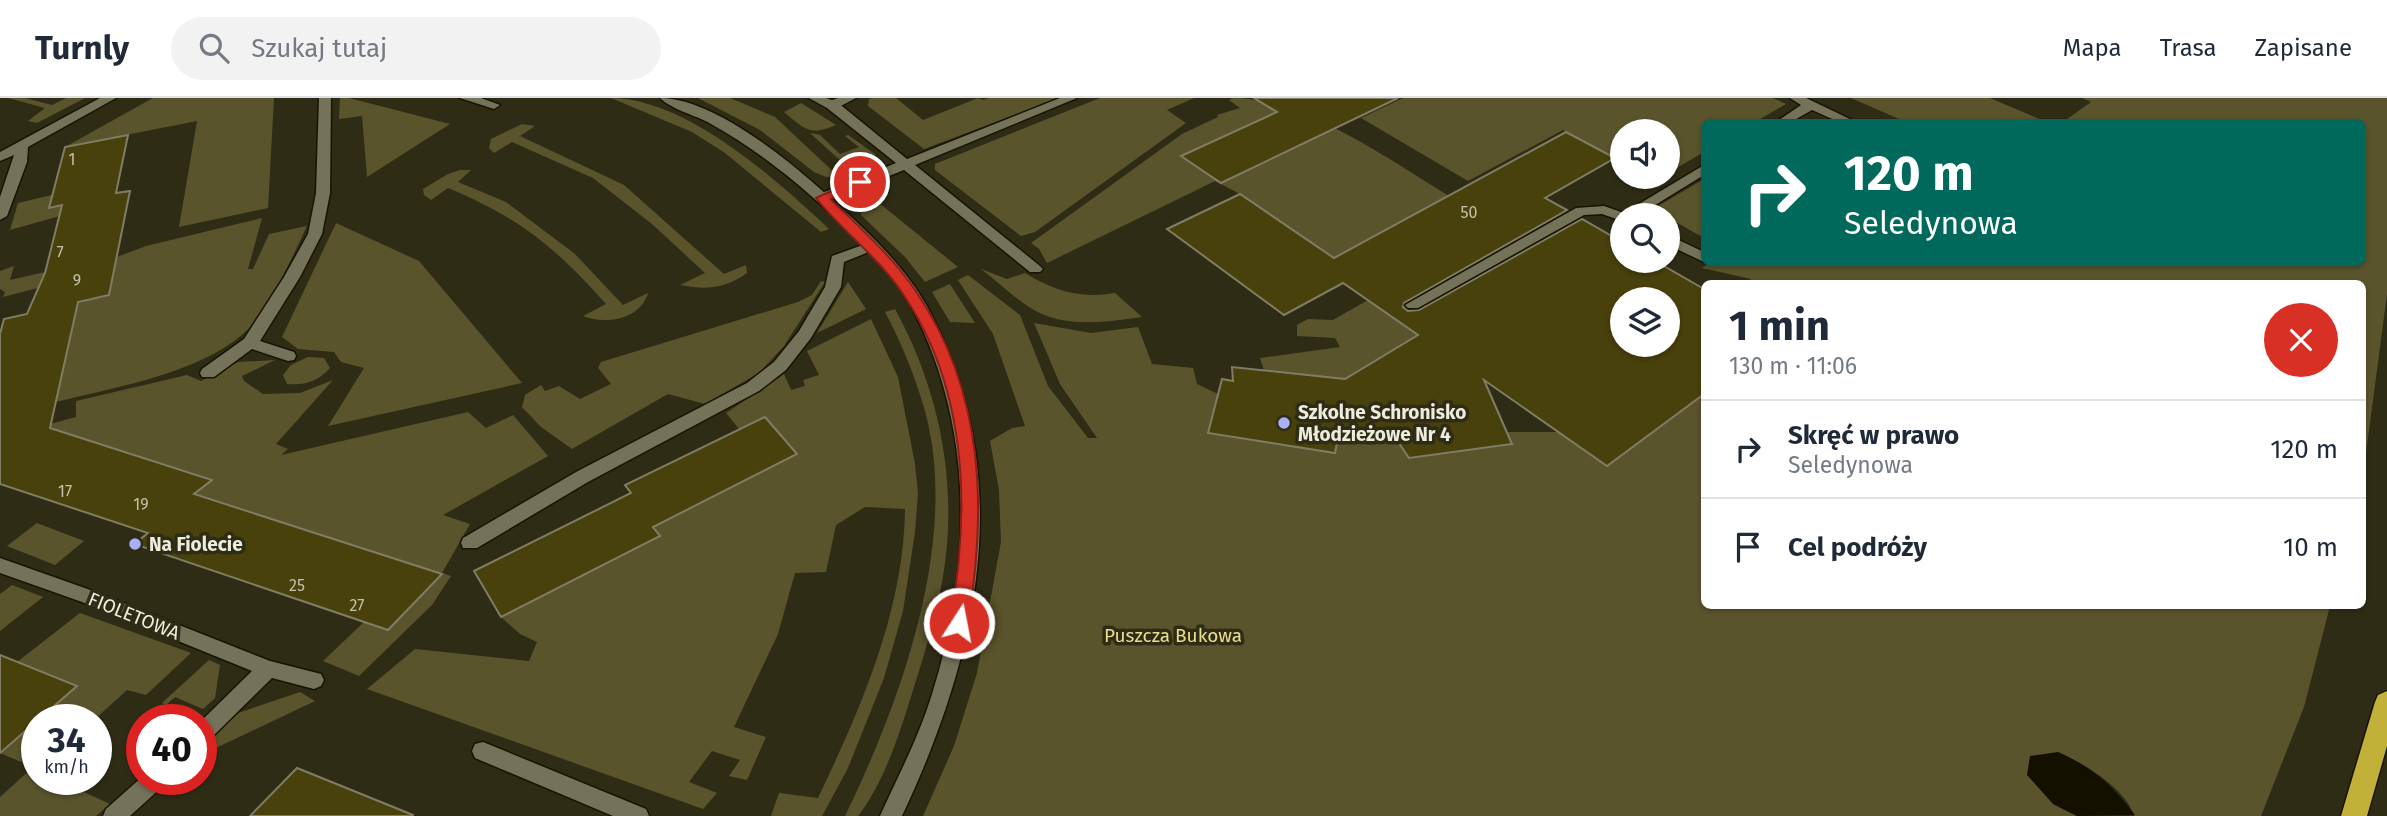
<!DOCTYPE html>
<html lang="pl">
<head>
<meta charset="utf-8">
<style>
  :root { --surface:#fff; --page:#f2f2f3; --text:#1f2937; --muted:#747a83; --line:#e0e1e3 }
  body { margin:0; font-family:"Fira Sans",sans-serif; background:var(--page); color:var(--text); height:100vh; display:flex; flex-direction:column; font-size:26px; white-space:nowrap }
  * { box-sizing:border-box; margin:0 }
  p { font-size:23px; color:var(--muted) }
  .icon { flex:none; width:38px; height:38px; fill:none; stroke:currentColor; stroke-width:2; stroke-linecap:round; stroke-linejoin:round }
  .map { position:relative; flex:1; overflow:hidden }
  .drawer { position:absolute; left:1701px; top:182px; width:665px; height:329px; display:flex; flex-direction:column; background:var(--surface); border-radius:10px; box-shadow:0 2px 5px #0004 }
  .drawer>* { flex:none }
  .hud { position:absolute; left:1701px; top:21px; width:665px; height:147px; border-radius:10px; box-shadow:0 2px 5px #0004; background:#00695c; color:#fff; overflow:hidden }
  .fabs { position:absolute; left:1610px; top:21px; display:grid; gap:14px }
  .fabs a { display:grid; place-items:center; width:70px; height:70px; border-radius:50%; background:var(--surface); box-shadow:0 2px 5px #0004; font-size:35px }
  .speed { position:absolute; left:21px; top:606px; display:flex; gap:14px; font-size:35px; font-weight:700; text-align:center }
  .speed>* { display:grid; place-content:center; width:91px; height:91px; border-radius:50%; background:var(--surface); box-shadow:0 2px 5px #0004; line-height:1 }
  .speed small { font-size:18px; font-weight:400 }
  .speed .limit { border:10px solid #d22; background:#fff; color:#111 }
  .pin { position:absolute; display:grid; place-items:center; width:60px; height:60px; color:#fff; margin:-30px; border:4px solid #fff; border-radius:50%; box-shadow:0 2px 7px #0007 }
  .me { position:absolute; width:77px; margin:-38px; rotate:11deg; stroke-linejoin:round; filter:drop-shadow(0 0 5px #0008) }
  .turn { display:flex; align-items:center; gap:24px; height:147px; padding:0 28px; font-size:32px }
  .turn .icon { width:91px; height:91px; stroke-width:2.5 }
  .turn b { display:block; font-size:49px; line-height:60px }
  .round { display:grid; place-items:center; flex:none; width:74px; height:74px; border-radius:37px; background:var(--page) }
  .summary { display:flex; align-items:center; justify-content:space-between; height:119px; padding:0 28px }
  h1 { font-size:42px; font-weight:700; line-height:52px }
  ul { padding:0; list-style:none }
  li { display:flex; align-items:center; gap:21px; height:98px; padding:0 28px; border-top:2px solid var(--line) }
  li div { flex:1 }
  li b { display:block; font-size:26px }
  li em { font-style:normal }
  header { display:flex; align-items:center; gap:42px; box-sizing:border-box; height:98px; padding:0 35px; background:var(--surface); border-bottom:2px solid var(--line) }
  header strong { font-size:33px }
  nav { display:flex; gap:38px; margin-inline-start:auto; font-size:24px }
  .search { width:490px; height:63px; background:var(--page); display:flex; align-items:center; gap:18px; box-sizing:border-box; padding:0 24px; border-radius:38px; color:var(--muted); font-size:26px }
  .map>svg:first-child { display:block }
  .green { fill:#5a542c }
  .water { fill:#141000 }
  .building { fill:#48410c; stroke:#807d65; stroke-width:2; fill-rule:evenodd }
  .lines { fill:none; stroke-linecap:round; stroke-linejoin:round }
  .service-casing { stroke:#171402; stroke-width:3 }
  .pedestrian-casing { stroke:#171402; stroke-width:3 }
  .minor-casing { stroke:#171402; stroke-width:3 }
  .tertiary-casing { stroke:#171402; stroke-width:3 }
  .motorway-casing { stroke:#171402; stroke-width:3 }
  .service { fill:#75725a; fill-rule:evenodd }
  .pedestrian { fill:#75725a; fill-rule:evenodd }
  .minor { fill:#75725a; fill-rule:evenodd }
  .tertiary { fill:#75725a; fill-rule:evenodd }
  .motorway { fill:#c2b139; fill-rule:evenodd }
  .route { fill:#d93025; stroke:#8d1f18; stroke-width:2 }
  .poi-dot { fill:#abaffb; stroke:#2f2c16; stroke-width:2.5 }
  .labels { text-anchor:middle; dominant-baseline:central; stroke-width:7; stroke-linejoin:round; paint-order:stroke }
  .number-label { font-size:16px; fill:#c4c1aa }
  .poi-label { font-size:19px; font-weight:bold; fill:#edecde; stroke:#2f2c16; text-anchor:start }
  .street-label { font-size:19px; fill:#edecde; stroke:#2f2c16 }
  .park-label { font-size:19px; fill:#e9de8f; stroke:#2f2c16 }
</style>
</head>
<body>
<header>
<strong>Turnly</strong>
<div class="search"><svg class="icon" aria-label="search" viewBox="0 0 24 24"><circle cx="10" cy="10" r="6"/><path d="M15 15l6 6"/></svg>Szukaj tutaj</div>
<nav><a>Mapa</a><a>Trasa</a><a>Zapisane</a></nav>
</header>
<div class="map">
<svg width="2387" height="718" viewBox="0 0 2387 718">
  <rect width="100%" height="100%" fill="#2f2c16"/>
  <g class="green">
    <polygon points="8,0 25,0 52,7 66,0 85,0 37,25 28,23 45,10"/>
    <polygon points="153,0 274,0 268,110 179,129 197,23 65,49"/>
    <polygon points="340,0 349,0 450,26 367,79 362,18 339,21"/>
    <path d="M611,0c75,0 166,82 218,131l-8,3 -96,-79 -33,-21z"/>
    <polygon points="698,0 730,0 775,19 838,78 826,79 814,74 760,32"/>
    <polygon points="872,0 896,0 923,22 978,0 983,2 989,0 1059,0 924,51 868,8 869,1"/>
    <polygon points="1100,0 1194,0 1167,12 1186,25 1035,134 1021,138 935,72 935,66"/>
    <path d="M1233,0c70,0 157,62 216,98l-115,62 -94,-64 -25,-13 -168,82 -8,-14 -8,-6 151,-109 36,-17 -1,-2 23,-7 -11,-8z"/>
    <polygon points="1403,0 1773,0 1786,6 1755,24 1704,24 1704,54 1668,75 1668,33 1622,33 1622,63 1563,32 1468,83 1361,20"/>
    <polygon points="1851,0 1990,0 2044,23 1906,24"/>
    <polygon points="2082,0 2387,0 2387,196 2363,378 2362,186 1746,186 1751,181 1702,170 1710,164 2362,164 2362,24 2063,24 2091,4"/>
    <path d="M801,5l35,22c-27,11 -30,5 -52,-13z"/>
    <path d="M522,26l13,2 -15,10 104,49 100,89 22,-9 1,8c-22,16 -41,17 -67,12l25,-12 -53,-49 -59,-46 -81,-36 -18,11 -5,-5 2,-9z"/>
    <polygon points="810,35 820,37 840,56 859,49 845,38 848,37 875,56 873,64 854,75"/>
    <path d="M460,72h11l-13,12 48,20 69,52 48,51 25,-12c-8,27 -43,32 -65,23l23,-12c-52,-58 -86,-86 -158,-116l-17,12 -7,-5 -1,-6 25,-15z"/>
    <polygon points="1704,81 1704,140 1653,111"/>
    <polygon points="52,97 49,109 62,107 60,118 10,132 18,105"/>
    <polygon points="873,100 958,169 925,184 905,159 861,117 861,101"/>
    <path d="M262,120l-14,51h5l16,-35 38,-8c-15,32 -30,65 -51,94 -39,51 -141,67 -200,82l22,-100 31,-8 8,-37 29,-11z"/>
    <polygon points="336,125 419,163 522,285 328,328 364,270 341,264 334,254 298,251 282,239"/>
    <polygon points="14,168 10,182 45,174 41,189 3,199 5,194 0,191 0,173"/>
    <path d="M981,171l26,10 18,-6c29,18 56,26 90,20l27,24c-37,5 -80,12 -113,-10 -17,-11 -32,-26 -48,-38z"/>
    <path d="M968,177l52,40 28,71 40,52h9l-37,-54 -26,-61 57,10 47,-6 14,37 41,4 4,16 21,10 -10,39h36l91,19 4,-19h53l17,25 102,-14 -5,-12h53l48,33 97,-71v212h626l-26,101 -43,109h-127c-8,-28 -50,-52 -76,-64l-5,52 24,12h-1154l31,-70 23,-73 24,-131 -2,-52 -9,-49 22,-13 13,-2 -32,-92 -35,-54z"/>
    <polygon points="821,183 825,184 784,248 759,275 705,306 668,296 572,351 541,329 522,309 525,297 541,287 545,293 559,288 580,301 611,286 598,270 601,264 798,204 812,197"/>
    <polygon points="848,184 866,211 817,235"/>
    <polygon points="950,186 975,225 950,224 932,194"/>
    <polygon points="1368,202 1418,237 1345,281 1264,273 1260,260 1340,249 1335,240 1297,238 1297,227 1308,221 1333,222"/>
    <path d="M895,211c39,71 59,153 52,236 -4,49 -19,98 -34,145 -13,42 -28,91 -55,126h-13c56,-115 115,-276 80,-405 -10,-35 -23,-67 -40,-99z"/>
    <path d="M871,221l27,58 17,87 3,29 -3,39 -12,79 -19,67 -36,90 -26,48h-51l8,-23 39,5c43,-90 86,-188 87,-289l-40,-2 -29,18 -10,47 -31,1 -17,61 -44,93 32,10 -19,43 -18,-4 11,-16 -28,-9 -23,31 28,11 -14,16 -336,-120 48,-40 114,12 8,-19 -17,-8 -19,-17 158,-81 -5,-10 142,-72 -31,-37 -26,12 -13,-16 58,-39 7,16 14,-4 -2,-6 16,-5 -12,-24z"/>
    <path d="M308,259l16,1 6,10c-13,14 -24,17 -43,16l-4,-9 8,-10z"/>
    <polygon points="275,262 242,278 244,283 263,296 300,295 333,282 276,346 288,351 281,357 468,314 486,330 513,317 548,358 443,417 470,426 442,475 451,478 432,507 359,578 323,563 364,524 388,532 194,396 211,383 0,351 43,328 76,319 76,303 187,277 201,283 238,264"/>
    <polygon points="37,425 84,443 55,467 7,448"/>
    <polygon points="12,487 43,499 0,533 0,496"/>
    <polygon points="80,515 191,555 146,597 127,592 95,621 38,621 77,588 17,564"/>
    <polygon points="209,562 220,567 215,600 203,611 175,599 166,607 162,605"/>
    <polygon points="300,594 315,603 201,657 201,650 238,615"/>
    <polygon points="37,623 37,681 56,681 110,706 96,718 0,718 0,699 33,669 0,655"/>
  </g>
  <path class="water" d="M2058,654c36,16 53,32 77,63l-58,1 -24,-12 -26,-29 3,-19z"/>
  <g class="building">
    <polygon points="1254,0 1398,0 1221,85 1181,58 1277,14"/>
    <path d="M1566,34l49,26 -70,40 22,12 -163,93 -1,4 5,4 11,-1 163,-91 40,23v19h33l49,28v105l-97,72 -123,-86 28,64 -103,14 -17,-25h-53l-4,20 -127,-20 14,-54 11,2 -1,-14 113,12 73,-44 -75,-52 -59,32 -117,-86 73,-35 94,64zM1622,201h46v46h-46z"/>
    <polygon points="128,37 116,95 130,93 109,197 78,204 50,330 212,382 194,396 442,476 388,532 134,446 148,435 0,386 0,236 4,221 27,216 45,175 62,107 49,110 65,49"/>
    <polygon points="765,319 797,356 653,429 660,438 501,519 474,473 631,395 625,387"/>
    <polygon points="0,557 77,588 0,655"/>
    <polygon points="297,670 413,717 413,718 250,718"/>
  </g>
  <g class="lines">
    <defs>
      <g id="service">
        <polygon points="319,0 331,0 330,95 323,99 316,95"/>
        <polygon points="460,0 481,0 500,7 494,11"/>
        <polygon points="1790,0 1806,0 1854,23 1839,24 1812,12 1791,24 1776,24 1801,7"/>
        <polygon points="1704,67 1704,77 1639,117 1622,117 1622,123 1602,116 1584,117 1418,210 1408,210 1405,207 1576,110 1604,108 1624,115"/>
        <polygon points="1668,137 1704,154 1704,164 1668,147"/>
      </g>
      <g id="pedestrian">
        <polygon points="838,0 856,0 837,10 827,10 827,4"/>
        <polygon points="323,91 330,95 322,136 300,179 260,243 294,254 296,258 294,262 288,263 252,251 214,279 202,279 200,275 202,271 244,241 284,179 308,136 316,95"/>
      </g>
      <g id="minor">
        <polygon points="100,0 116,0 28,49 27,64 7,118 0,122 0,99 14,57 0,63 0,54"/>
        <polygon points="809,0 826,0 837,4 907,61 1060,0 1077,0 915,67 1040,168 1043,171 1040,174 1030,174 904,72 827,103 817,103 817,97 896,65 827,10"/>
        <polygon points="871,144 876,145 878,148 876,151 844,164 841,189 811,240 786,272 759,293 588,384 477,450 463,450 461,445 463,440 576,374 747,285 774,264 799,233 825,189 832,158"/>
        <polygon points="0,460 96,494 270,563 321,576 324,582 321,588 314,591 272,580 208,643 201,646 201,623 252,573 82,504 0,475"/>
        <polygon points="483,644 646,711 649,718 613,718 475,660 472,653 475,646"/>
        <polygon points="142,679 166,681 163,688 130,718 103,718 106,711"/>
      </g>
      <path id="tertiary" d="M660,0c48,0 114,51 150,82 42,37 91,79 118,128 90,168 51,345 -26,508h-22c18,-40 39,-79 52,-122 40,-126 43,-266 -20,-386 -22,-43 -66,-82 -102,-113 -31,-27 -63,-51 -99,-71 -15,-9 -39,-14 -51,-26z"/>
      <polygon id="motorway" points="2387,593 2387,648 2367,718 2341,718 2375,604 2378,597"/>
    </defs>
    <use href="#service" class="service-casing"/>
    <use href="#pedestrian" class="pedestrian-casing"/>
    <use href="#minor" class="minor-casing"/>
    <use href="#tertiary" class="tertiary-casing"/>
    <use href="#motorway" class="motorway-casing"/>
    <use href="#service" class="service"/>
    <use href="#pedestrian" class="pedestrian"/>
    <use href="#minor" class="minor"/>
    <use href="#tertiary" class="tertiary"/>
    <use href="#motorway" class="motorway"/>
  </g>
  <path class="route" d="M860,80l6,4 -2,2 -33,15c30,30 63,59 86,94 67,99 70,216 51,330l-3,5 -6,2 -7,-2 -2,-5c20,-110 19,-229 -45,-326 -24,-38 -61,-64 -89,-99z"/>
  <g class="poi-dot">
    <circle cx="1284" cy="325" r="7"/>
    <circle cx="135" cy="446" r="7"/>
  </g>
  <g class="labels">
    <g class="number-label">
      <text x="72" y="61">1</text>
      <text x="1469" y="114">50</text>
      <text x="60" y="154">7</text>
      <text x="77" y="182">9</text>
      <text x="65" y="393">17</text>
      <text x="141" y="406">19</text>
      <text x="297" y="487">25</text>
      <text x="357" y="507">27</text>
    </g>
    <g class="poi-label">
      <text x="1298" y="314">Szkolne Schronisko<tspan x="1298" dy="22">Młodzieżowe Nr 4</tspan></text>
      <text x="149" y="446">Na Fiolecie</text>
    </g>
    <g class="street-label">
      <text transform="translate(134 518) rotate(22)">FIOLETOWA</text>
    </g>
    <g class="park-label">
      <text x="1173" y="537">Puszcza Bukowa</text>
    </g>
  </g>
</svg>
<div class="fabs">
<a><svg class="icon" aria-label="sound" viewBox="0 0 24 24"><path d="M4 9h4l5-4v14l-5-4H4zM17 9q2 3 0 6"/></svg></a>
<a><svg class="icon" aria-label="search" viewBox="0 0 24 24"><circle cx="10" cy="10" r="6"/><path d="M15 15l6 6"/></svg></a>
<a><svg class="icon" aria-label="layers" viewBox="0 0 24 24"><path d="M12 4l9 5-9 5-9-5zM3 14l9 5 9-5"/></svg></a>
</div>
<div class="speed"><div>34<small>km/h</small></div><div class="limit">40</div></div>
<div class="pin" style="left:860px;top:84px;background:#d93025"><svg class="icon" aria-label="arrive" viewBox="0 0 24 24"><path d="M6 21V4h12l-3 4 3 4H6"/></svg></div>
<svg class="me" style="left:959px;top:525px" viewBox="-20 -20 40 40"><circle r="17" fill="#d93025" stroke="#fff" stroke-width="3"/><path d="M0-11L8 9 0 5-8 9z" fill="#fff"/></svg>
<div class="hud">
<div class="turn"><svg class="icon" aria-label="right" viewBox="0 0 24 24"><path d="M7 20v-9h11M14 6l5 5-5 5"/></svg><div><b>120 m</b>Seledynowa</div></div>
</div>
<section class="drawer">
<div class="summary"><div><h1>1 min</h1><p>130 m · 11:06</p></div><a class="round" style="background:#d93025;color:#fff"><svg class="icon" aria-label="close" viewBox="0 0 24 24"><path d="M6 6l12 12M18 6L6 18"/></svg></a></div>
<ul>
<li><svg class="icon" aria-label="right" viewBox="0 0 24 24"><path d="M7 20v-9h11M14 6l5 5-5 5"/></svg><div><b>Skręć w prawo</b><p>Seledynowa</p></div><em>120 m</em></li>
<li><svg class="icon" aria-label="arrive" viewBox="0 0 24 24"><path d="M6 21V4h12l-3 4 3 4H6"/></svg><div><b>Cel podróży</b></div><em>10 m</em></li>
</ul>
</section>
</div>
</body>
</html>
